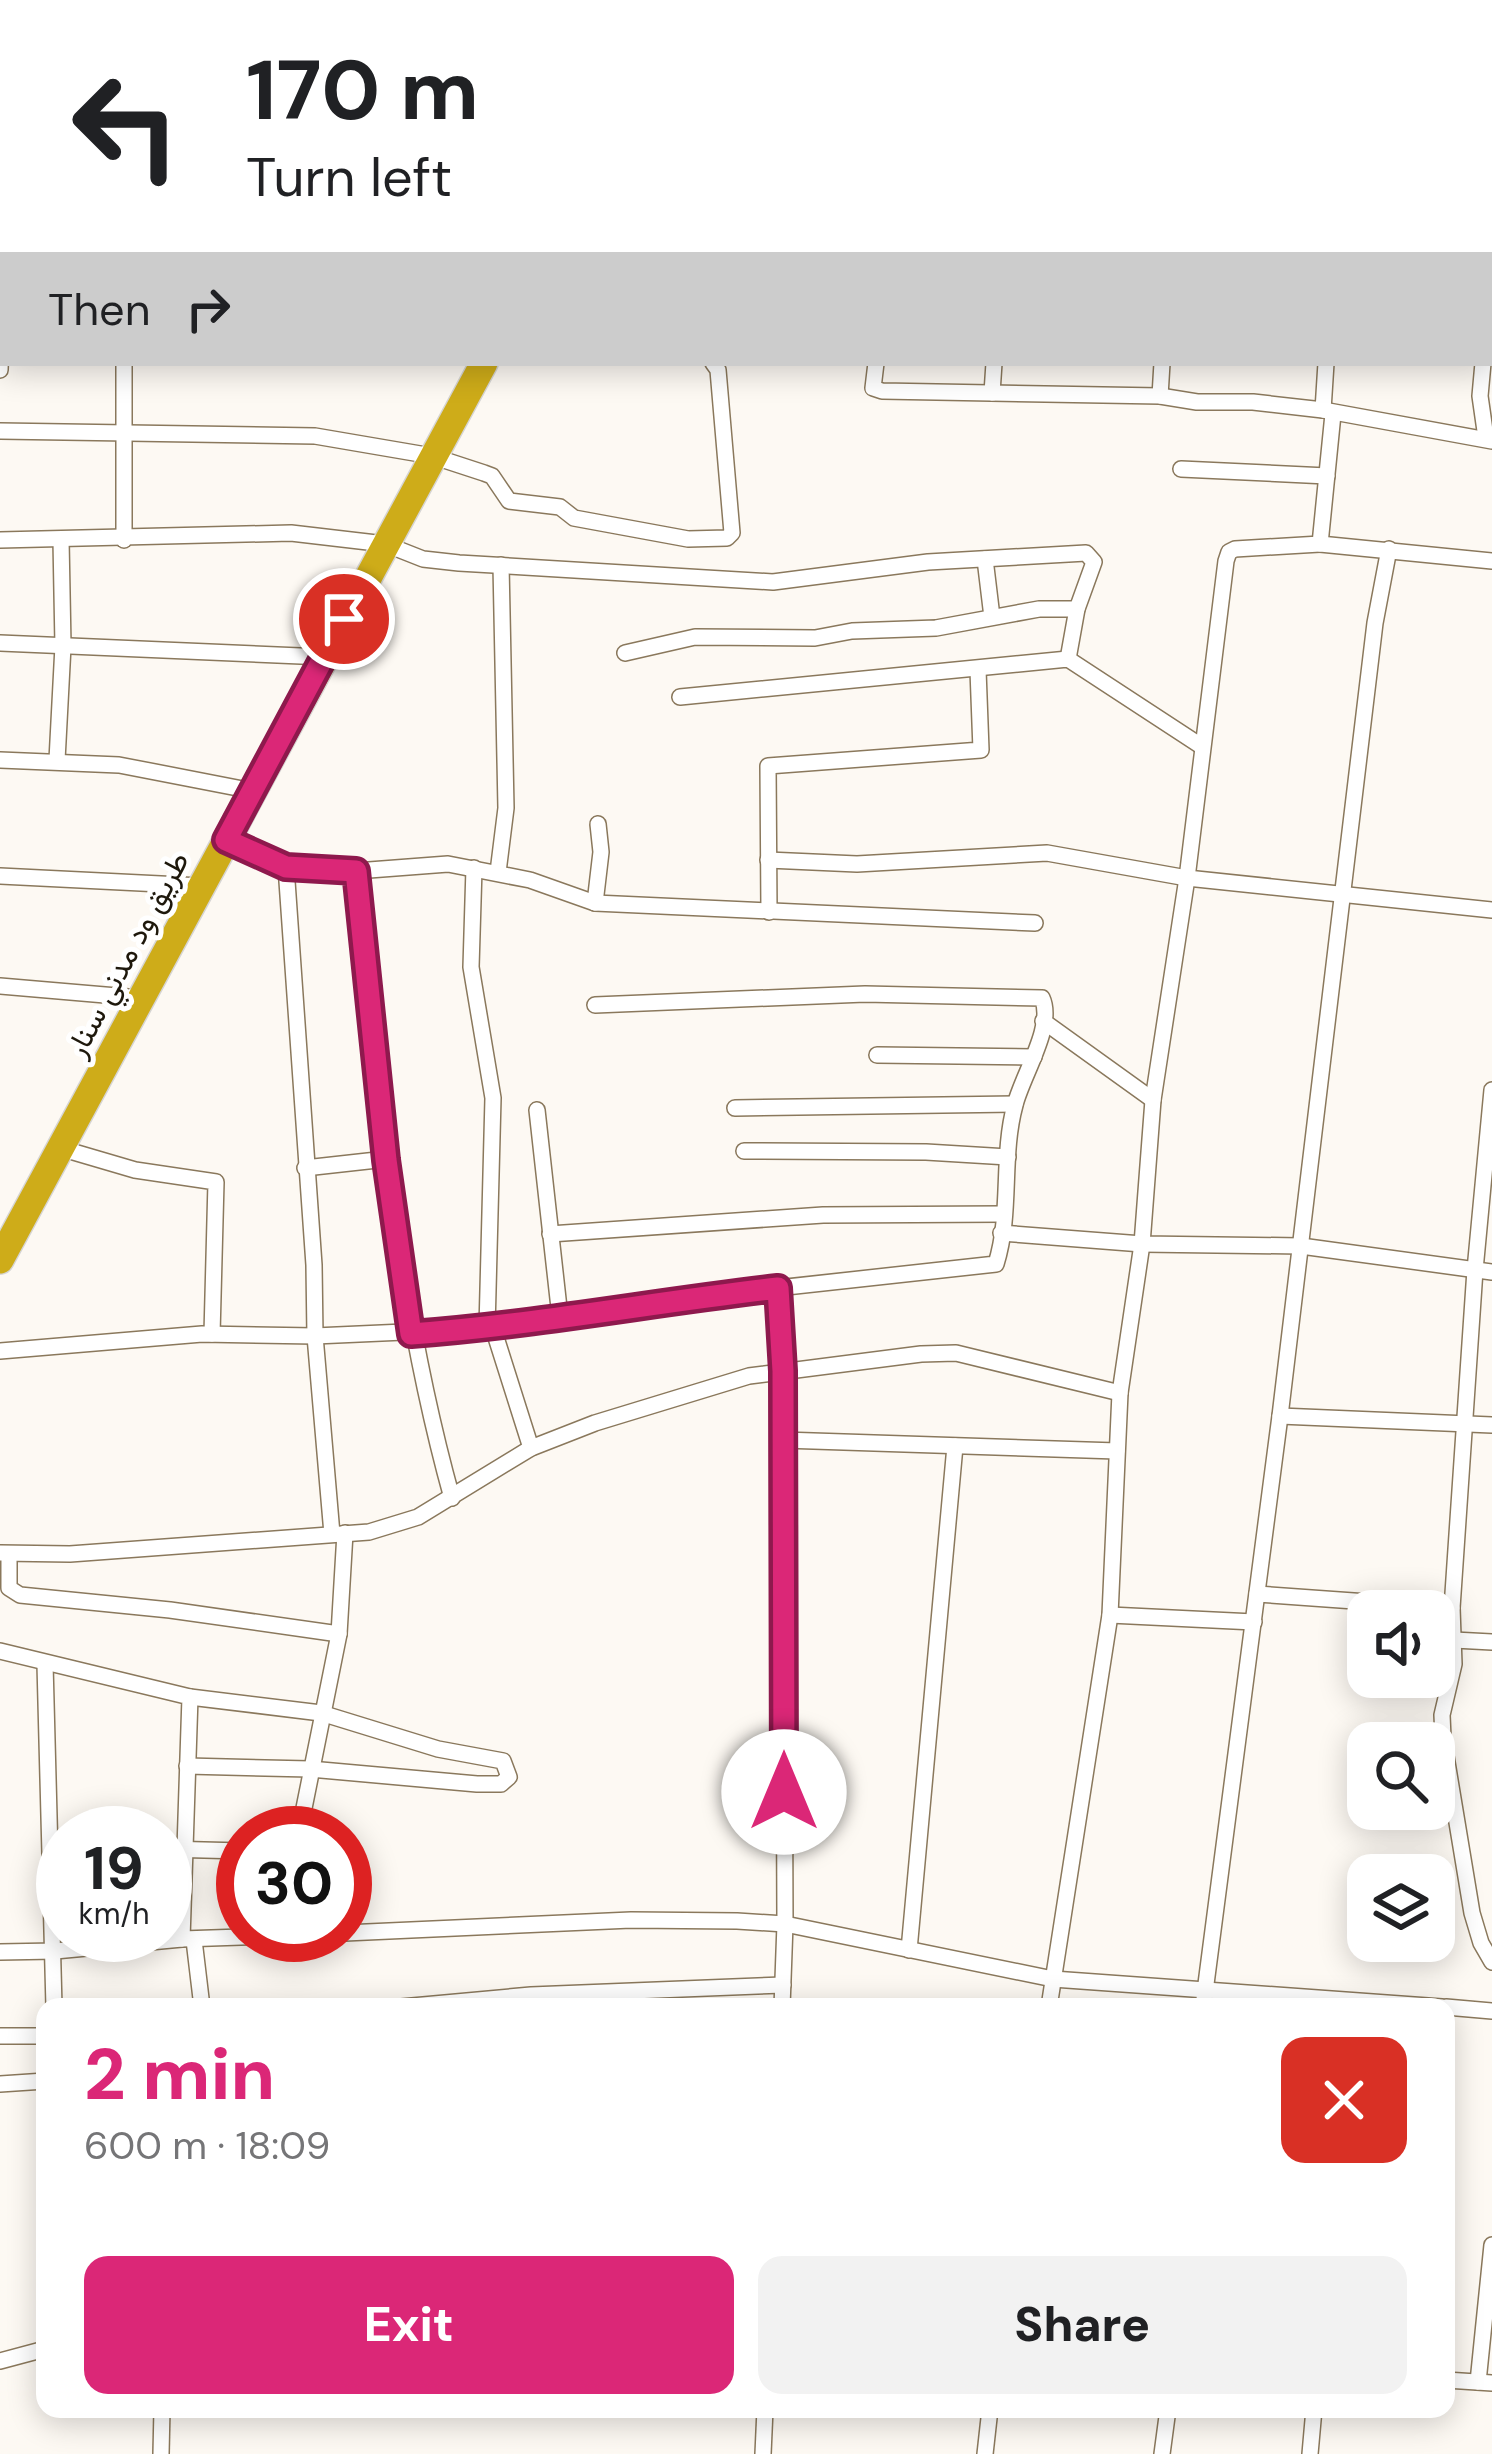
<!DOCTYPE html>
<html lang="en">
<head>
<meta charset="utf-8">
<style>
  :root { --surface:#fff; --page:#f2f2f2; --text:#202124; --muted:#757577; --accent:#db2777 }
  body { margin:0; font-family:"DM Sans",Vazirmatn,sans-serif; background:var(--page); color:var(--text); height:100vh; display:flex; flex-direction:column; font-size:45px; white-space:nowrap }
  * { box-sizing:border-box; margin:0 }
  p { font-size:39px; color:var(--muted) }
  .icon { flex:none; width:66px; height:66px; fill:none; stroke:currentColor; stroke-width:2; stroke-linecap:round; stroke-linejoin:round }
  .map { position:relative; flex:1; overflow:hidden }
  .sheet { position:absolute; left:36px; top:1998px; width:1419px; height:420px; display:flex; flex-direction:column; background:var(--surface); border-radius:24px; box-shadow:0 6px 30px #0003 }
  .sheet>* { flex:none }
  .banner { position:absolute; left:0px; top:0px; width:1494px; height:366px; box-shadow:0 6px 30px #0003; background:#fff; color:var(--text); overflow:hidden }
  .buttons { position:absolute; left:1347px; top:1590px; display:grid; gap:24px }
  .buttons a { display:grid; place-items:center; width:108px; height:108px; border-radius:24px; background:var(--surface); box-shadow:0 6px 30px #0003; font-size:60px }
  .speed { position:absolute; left:36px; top:1806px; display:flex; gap:24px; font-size:60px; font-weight:700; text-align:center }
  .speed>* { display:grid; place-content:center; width:156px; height:156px; border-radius:50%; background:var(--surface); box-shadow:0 6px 30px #0003; line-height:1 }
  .speed small { font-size:30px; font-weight:400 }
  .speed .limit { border:18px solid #d22; background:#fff; color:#111 }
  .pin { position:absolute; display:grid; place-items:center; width:102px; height:102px; color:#fff; margin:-51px; border:6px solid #fff; border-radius:50%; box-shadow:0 3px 12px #0007 }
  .me { position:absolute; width:132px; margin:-66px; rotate:0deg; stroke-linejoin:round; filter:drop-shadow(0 0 9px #0008) }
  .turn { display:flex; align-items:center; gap:42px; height:252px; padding:0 48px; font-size:54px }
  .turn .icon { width:156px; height:156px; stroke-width:2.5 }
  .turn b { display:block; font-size:84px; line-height:102px }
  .then { display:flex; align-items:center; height:114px; padding:0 48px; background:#0003; gap:24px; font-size:45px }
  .round { display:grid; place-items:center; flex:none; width:126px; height:126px; border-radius:24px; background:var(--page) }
  .overview { display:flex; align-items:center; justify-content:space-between; height:204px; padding:0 48px }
  h1 { font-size:72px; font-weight:800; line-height:90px; color:var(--accent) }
  .cta { display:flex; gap:24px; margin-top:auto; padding:24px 48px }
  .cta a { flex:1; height:138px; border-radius:24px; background:var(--accent); color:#fff; font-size:48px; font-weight:800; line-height:138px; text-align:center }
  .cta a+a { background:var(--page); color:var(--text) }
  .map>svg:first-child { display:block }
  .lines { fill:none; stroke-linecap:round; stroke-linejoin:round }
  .street-casing { stroke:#8a785c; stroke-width:18 }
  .highway-casing { stroke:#d6d5d3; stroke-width:30 }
  .street { stroke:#fff; stroke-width:15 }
  .highway { stroke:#ceac19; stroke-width:27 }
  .route-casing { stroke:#8e194d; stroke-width:30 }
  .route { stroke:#db2777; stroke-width:21 }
  .labels { text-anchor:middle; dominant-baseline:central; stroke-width:10; stroke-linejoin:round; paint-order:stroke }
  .street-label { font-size:30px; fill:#1e180c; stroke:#fff }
</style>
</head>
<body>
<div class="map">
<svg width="1492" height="2454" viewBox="0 0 1492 2454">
  <rect width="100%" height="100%" fill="#fdf9f3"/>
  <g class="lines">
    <defs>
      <g id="street">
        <polyline points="472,0 474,3"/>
        <polyline points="714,0 714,3"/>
        <polyline points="1339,0 1339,3"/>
        <polyline points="1034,3 1034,0"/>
        <polyline points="1190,3 1190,0"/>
        <polyline points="1275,3 1281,0"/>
        <polyline points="0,89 3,92"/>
        <polyline points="1491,263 1492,251"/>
        <polyline points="0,272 3,268"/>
        <polyline points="124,363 124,540"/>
        <polyline points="876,363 873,388 882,391 1160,396 1197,402 1253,402 1323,410 1492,441"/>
        <polyline points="1483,363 1480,396 1486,438"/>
        <polyline points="0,370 3,285"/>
        <polyline points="992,393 994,363"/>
        <polyline points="1160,396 1162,363"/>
        <polyline points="1323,410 1326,363"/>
        <polyline points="0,431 315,436 432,456 484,473 492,476 509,501 560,507 574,518 688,539 727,538 732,533 718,370 713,363"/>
        <polyline points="1181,469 1327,476"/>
        <polyline points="0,540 291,533 385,544 423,559 459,563 773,582 928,562 1086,553 1094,562 1077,609 1068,659"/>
        <polyline points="1320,544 1492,561"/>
        <polyline points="985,559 992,617"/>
        <polyline points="0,643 324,657"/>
        <polyline points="625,653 695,637 815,638 852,631 936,628 1039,609 1077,609"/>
        <polyline points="680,697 1068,659 1201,746"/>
        <polyline points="0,760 119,765 253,791"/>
        <polyline points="57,760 63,646 61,540"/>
        <polyline points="227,840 286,867 314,1265 315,1336 332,1534"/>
        <polyline points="768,860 857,864 1047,853 1187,878 1492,910"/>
        <polyline points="286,867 356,871 448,864 530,880 595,903 1035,923"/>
        <polyline points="474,868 471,967 493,1098 487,1328"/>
        <path d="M356,871c22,211 39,422 96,627"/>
        <polyline points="498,872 506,808 501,565"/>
        <polyline points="0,876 201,886"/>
        <polyline points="595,903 601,852 598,824"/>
        <polyline points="769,912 768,766 981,750 978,670"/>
        <polyline points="0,986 140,998"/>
        <polyline points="1043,1021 1153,1100"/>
        <polyline points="877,1055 1034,1057"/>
        <polyline points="1492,1090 1475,1270 1452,1608 1454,1664 1442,1715 1443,1738 1472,1913 1481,1943 1492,1962"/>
        <polyline points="735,1108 1015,1104"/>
        <polyline points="537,1110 560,1317"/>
        <polyline points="60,1148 135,1170 216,1182 212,1334"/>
        <polyline points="744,1151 926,1152 1008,1157"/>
        <polyline points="305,1168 386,1159"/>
        <polyline points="1001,1233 1142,1244 1301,1246 1492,1272"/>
        <polyline points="550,1234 823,1215 1003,1214"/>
        <polyline points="778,1289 783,1371 785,1924 782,2007"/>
        <polyline points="493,1328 531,1448"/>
        <path d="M0,1351l202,-17 113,2 178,-8 184,-29 319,-35c16,-51 5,-108 19,-159 7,-29 40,-79 27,-107l-177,-4 -270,11"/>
        <polyline points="1280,1416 1492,1425"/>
        <polyline points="783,1440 1117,1451"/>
        <polyline points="0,1553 70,1554 369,1532 418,1517 531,1448 595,1423 749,1376 921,1354 956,1353 1120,1393"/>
        <polyline points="9,1554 9,1588 20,1595 170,1610 339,1634"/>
        <polyline points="1257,1594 1452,1608"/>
        <polyline points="1110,1615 1254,1622"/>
        <polyline points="1454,1640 1492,1642"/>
        <polyline points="0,1651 190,1697 182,1939 305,1935"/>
        <polyline points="45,1664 54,2007"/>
        <polyline points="187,1766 310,1769 477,1784 501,1784 509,1777 503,1761 438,1749 321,1713 190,1697"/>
        <polyline points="299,1833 339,1634 345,1533"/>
        <polyline points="165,1849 243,1851"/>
        <polyline points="345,1933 631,1920 737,1921 785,1924 1053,1979 1442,2007"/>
        <polyline points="194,1940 202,2007"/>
        <polyline points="909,1950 955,1446"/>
        <polyline points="0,1952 55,1951 182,1939"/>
        <polyline points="401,2007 531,1995 783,1985"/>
        <polyline points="1049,2007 1110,1615 1120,1393 1142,1244 1153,1100 1187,878 1226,561 1229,552 1235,549 1320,544 1333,414"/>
        <polyline points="1203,2007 1280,1416 1375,623 1389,549"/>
        <polyline points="1446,2007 1492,2011"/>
        <polyline points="0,2036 45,2036"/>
        <polyline points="0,2084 45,2081"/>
        <polyline points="0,2361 45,2349"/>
        <polyline points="1446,2380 1492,2383"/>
        <polyline points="1478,2382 1492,2245"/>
        <polyline points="161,2454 162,2409"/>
        <polyline points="763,2454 765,2409"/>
        <polyline points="985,2454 990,2409"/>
        <polyline points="1162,2454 1168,2409"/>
        <polyline points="1310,2454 1314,2409"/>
      </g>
      <g id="highway">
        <polyline points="804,3 808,0"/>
        <polyline points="0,1260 484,363"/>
      </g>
    </defs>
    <use href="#street" class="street-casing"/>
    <use href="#highway" class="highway-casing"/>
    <use href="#street" class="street"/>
    <use href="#highway" class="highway"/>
  </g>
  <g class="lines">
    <defs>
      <path id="route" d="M344,619l-118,221 60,27 70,4 30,289 25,174c123,-9 244,-32 367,-46l5,83 1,421"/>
    </defs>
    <use href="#route" class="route-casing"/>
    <use href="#route" class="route"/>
  </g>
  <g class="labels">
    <g class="street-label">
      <text transform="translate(127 954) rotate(-62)">طريق ود مدني سنار</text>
    </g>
  </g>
</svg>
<div class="buttons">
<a><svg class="icon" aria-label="sound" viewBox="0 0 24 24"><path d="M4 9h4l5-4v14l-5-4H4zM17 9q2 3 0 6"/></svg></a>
<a><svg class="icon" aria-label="search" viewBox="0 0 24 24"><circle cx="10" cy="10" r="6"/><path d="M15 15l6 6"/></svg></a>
<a><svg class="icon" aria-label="layers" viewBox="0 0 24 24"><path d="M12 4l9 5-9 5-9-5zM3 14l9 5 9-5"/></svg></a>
</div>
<div class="speed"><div>19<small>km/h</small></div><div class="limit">30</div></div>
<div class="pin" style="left:344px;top:619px;background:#d93025"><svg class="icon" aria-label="arrive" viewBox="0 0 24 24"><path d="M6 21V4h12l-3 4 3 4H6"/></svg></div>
<svg class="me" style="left:784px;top:1792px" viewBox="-20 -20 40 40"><circle r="19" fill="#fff"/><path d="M0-13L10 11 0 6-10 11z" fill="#db2777"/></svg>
<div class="banner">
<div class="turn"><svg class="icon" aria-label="left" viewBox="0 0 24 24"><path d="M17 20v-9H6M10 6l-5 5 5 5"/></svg><div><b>170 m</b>Turn left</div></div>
<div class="then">Then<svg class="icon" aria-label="right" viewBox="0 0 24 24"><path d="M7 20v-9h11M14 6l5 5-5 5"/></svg></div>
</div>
<section class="sheet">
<div class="overview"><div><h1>2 min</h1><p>600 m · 18:09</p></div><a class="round" style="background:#d93025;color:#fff"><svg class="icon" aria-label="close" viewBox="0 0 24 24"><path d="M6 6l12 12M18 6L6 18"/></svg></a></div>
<div class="cta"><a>Exit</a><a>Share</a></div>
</section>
</div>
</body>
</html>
